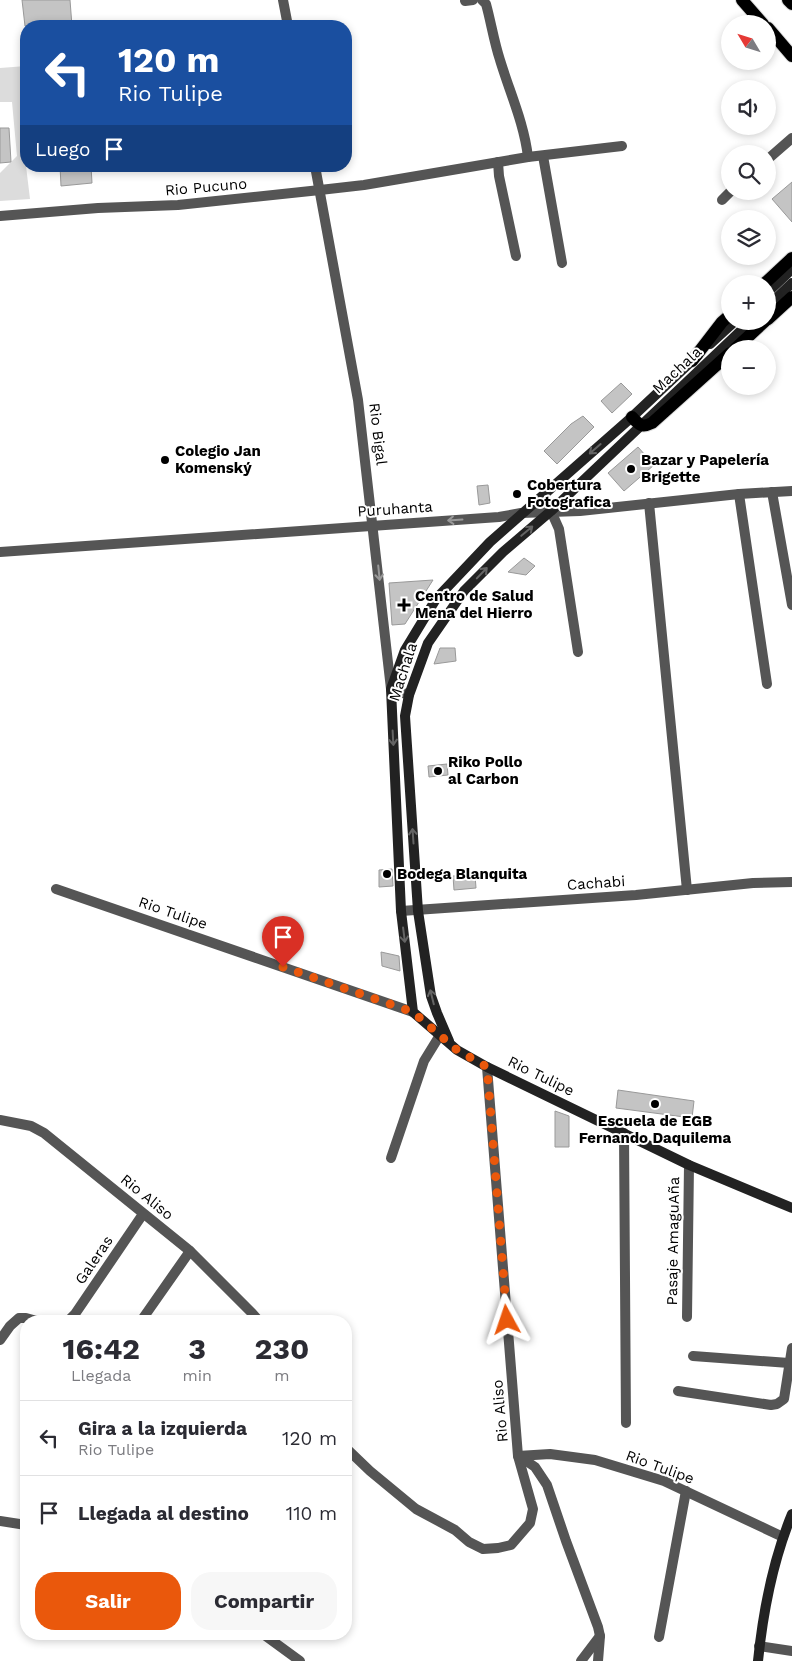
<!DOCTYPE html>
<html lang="es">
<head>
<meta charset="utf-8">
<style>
  :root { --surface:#fff; --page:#f7f7f7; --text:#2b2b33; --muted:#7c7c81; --line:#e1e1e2; --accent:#ea580c }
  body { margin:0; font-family:"Work Sans",sans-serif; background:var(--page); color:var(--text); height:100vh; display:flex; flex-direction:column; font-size:19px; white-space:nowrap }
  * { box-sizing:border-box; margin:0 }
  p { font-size:16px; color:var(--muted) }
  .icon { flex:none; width:28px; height:28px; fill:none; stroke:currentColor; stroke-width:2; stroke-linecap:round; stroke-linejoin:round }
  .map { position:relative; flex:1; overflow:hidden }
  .sheet { position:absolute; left:20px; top:1315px; width:332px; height:325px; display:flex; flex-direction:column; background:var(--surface); border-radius:20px; box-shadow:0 2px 8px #0003 }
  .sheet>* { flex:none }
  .guide { position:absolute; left:20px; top:20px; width:332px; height:152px; border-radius:20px; box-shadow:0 2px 8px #0003; background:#1a4fa0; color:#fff; overflow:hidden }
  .needle { width:32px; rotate:308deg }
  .fabs { position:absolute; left:721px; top:15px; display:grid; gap:10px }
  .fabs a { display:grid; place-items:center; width:55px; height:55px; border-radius:50%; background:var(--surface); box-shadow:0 2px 8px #0003; font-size:25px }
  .pin { position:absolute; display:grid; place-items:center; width:42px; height:42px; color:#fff; margin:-51px -21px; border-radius:50% 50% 50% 0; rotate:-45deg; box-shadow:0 0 5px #0007 }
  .pin .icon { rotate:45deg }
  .me { position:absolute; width:55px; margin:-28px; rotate:355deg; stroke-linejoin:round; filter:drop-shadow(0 0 4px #0008) }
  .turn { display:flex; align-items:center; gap:18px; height:105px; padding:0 15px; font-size:22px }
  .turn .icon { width:65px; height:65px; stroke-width:2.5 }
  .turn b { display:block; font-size:35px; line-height:42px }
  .then { display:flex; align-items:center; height:48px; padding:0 15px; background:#0003; gap:10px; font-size:19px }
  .eta { display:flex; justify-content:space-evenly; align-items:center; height:85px; text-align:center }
  .eta b { font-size:30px; font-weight:700; line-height:35px }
  .action { display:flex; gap:10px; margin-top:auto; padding:10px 15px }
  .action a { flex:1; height:58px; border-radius:20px; background:var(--accent); color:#fff; font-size:20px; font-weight:700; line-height:58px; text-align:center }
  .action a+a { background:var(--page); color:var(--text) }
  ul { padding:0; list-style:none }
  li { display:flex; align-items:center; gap:15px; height:75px; padding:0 15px; border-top:1px solid var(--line) }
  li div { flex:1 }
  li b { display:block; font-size:19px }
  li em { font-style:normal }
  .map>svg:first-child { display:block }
  .green { fill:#dcdcdc }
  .building { fill:#c4c4c4; stroke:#999 }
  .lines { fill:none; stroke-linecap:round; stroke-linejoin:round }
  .primary-casing { stroke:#dbdbdb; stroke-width:14 }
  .street { stroke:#555; stroke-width:10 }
  .secondary { stroke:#222; stroke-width:10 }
  .primary { stroke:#000; stroke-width:12 }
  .oneway { stroke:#646464 }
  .oneway2 { stroke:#999 }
  .route { stroke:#ea580c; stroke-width:9; stroke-dasharray:0 16.2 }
  .poi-dot { fill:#000; stroke:#fff; stroke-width:2 }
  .labels { text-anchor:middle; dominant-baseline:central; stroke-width:4; stroke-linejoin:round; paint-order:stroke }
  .street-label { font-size:15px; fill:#000; stroke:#fff }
  .poi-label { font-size:15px; font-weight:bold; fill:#000; stroke:#fff; text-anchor:start }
</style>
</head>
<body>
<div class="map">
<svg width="792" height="1661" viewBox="0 0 792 1661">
  <rect width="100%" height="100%" fill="#fff"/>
  <polygon class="green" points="26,66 26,166 30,199 0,201 0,173 17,156 12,102 0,102 0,68"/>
  <g class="building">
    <polygon points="22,0 70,0 72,26 25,26"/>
    <polygon points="0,128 9,128 11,162 0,163"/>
    <polygon points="60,166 91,166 92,183 61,186"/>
    <polygon points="792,182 792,222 772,199"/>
    <polygon points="621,383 632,394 612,413 601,401"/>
    <polygon points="583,416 594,427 557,464 544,451 571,424"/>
    <polygon points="638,447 654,465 624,491 608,473"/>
    <polygon points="488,485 490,503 479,505 477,486"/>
    <polygon points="524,558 535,566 526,575 508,572"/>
    <polygon points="433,580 405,624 392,625 389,583"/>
    <polygon points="440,648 455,648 456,661 434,664"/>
    <polygon points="447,764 448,775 429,777 428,766"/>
    <polygon points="392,869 393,886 379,887 379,870"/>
    <polygon points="475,875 476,888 454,890 453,876"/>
    <polygon points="381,952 399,956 400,971 382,966"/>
    <polygon points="618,1090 694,1101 692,1118 616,1108"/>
    <polygon points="555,1111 569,1116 569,1147 555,1147"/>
  </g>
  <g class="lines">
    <defs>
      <g id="primary">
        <polyline points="742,0 763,24"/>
        <polyline points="788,0 792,4"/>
        <polyline points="768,28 792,56"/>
        <polyline points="764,284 792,258"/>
        <polyline points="768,319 792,297"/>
        <polyline points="735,349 765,321"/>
        <polyline points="692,361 722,322 730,315"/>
        <path d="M632,417c7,8 10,11 20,6l78,-70"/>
      </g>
    </defs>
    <use href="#primary" class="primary-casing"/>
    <g class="street">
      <polyline points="283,0 288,26"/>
      <path d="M482,0l4,4c5,18 8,38 14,56 10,33 24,63 28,97"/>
      <polyline points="465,1 473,0"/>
      <polyline points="543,156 562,263"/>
      <polyline points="768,159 792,138"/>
      <polyline points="498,162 499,176 516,256"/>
      <polyline points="315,166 358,400 391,689 409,695"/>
      <polyline points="722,200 731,191"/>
      <polyline points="0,216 98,208 178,205 320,190 364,185 528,157 622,146"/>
      <polyline points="772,492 792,605"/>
      <polyline points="739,494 767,684"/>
      <polyline points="649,503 687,890"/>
      <polyline points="551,511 559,529 578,652"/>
      <polyline points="0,552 499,517 521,513 580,511 739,494 792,491"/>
      <polyline points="56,889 413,1012"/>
      <polyline points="401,911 636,895 753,883 792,882"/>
      <polyline points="0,1120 31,1126 44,1133 190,1251 252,1313 259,1321"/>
      <polyline points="624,1133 626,1423"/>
      <polyline points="391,1158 424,1061 440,1035"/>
      <polyline points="687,1317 689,1165"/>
      <polyline points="68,1321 75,1314 143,1214"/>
      <polyline points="141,1321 190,1251"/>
      <polyline points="0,1340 10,1326 19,1318 26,1318 37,1321"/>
      <polyline points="693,1356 789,1363"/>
      <polyline points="678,1391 771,1405 777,1404 784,1399 792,1348"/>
      <polyline points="346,1448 370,1471 416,1509 455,1530 469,1542 483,1549 498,1548 511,1545 530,1523 533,1509 518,1456 487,1067"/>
      <polyline points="518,1456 550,1454 595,1460 664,1481 783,1537"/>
      <polyline points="519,1456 535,1467 547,1485 566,1541 598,1627 600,1636 598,1661"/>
      <polyline points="0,1521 26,1525"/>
      <polyline points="263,1634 300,1661"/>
      <polyline points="659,1637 686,1491"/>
      <polyline points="759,1646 792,1651"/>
      <polyline points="581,1661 600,1636"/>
    </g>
    <g class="secondary">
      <polyline points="768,292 792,269"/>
      <polyline points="768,306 792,283"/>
      <polyline points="710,344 735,321"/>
      <polyline points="698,355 632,417 490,542 436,599 405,650 391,689 401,911 413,1012 457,1050 487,1067 689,1165 792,1208"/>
      <polyline points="449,1041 437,1013 431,996 418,911 405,716 409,695 428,643 464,591 503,552 551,511 751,321"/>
      <path d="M758,1661c5,-49 15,-101 34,-147"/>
    </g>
    <use href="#primary" class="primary"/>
  </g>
  <defs><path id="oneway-shaft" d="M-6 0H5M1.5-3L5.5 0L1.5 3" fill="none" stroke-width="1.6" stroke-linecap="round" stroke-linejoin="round" transform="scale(1.25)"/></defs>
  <g class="oneway">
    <use href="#oneway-shaft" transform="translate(595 449) rotate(139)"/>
    <use href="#oneway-shaft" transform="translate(527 531) rotate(-40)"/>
    <use href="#oneway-shaft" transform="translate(482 573) rotate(-46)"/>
    <use href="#oneway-shaft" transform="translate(393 738) rotate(87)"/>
    <use href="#oneway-shaft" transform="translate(413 836) rotate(-94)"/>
    <use href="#oneway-shaft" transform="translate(404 935) rotate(83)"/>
    <use href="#oneway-shaft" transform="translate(432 997) rotate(-104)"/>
  </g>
  <g class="oneway2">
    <use href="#oneway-shaft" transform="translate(455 520) rotate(176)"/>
    <use href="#oneway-shaft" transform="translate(379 573) rotate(84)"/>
  </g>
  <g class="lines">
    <polyline class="route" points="283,967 413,1012 457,1050 487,1067 507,1320"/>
  </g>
  <g class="poi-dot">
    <circle cx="165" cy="460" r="5"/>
    <circle cx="631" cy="469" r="5"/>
    <circle cx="517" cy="494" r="5"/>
    <path d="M401.5 597.5h5v5h5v5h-5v5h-5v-5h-5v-5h5z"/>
    <circle cx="438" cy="771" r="5"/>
    <circle cx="387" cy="874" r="5"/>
    <circle cx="655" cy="1104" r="5"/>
  </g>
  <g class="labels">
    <g class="street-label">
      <text transform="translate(206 187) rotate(-5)">Rio Pucuno</text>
      <text transform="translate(677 370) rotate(-43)">Machala</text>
      <text transform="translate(378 434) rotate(83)">Rio Bigal</text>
      <text transform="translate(395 509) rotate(-4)">Puruhanta</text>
      <text transform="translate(403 672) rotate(-72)">Machala</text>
      <text transform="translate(596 883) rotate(-4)">Cachabi</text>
      <text transform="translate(173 913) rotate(19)">Rio Tulipe</text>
      <text transform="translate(541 1076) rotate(26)">Rio Tulipe</text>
      <text transform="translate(147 1197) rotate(39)">Rio Aliso</text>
      <text transform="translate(673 1241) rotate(-89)">Pasaje AmaguAña</text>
      <text transform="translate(94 1260) rotate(-56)">Galeras</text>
      <text transform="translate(500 1411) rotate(-95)">Rio Aliso</text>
      <text transform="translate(660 1467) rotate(20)">Rio Tulipe</text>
    </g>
    <g class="poi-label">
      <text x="175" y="451">Colegio Jan<tspan x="175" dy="17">Komenský</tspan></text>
      <text x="641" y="460">Bazar y Papelería<tspan x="641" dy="17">Brigette</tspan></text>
      <text x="527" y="485">Cobertura<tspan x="527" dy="17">Fotografica</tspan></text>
      <text x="415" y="596">Centro de Salud<tspan x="415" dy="17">Mena del Hierro</tspan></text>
      <text x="448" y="762">Riko Pollo<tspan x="448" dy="17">al Carbon</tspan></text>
      <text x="397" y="874">Bodega Blanquita</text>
      <text x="655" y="1121" text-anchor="middle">Escuela de EGB<tspan x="655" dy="17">Fernando Daquilema</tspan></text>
    </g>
  </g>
</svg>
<div class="fabs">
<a><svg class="needle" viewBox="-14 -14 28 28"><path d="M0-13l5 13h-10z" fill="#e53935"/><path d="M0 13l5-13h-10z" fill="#7c7c81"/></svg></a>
<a><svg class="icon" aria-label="sound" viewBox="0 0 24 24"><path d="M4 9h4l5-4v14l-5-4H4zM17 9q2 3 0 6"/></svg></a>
<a><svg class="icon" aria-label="search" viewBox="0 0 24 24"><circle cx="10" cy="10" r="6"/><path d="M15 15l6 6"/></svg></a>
<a><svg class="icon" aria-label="layers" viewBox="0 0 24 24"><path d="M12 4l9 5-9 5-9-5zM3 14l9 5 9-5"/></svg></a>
<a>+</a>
<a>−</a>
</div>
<div class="pin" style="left:283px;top:967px;background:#d93025"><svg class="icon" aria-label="arrive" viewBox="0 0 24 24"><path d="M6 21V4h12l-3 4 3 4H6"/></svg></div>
<svg class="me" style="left:507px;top:1320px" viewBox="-20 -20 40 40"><path d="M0-17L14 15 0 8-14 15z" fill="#ea580c" stroke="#fff" stroke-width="4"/></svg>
<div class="guide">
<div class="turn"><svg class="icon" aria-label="left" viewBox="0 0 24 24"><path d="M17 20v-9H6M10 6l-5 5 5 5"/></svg><div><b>120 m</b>Rio Tulipe</div></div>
<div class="then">Luego<svg class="icon" aria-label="arrive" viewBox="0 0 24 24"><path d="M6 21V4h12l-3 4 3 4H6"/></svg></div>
</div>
<section class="sheet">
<div class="eta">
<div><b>16:42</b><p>Llegada</p></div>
<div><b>3</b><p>min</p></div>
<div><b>230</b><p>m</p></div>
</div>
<ul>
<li><svg class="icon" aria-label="left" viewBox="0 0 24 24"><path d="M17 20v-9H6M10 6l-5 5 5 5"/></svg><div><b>Gira a la izquierda</b><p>Rio Tulipe</p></div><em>120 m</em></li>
<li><svg class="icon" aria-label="arrive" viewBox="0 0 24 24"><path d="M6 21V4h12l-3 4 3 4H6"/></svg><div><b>Llegada al destino</b></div><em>110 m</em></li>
</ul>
<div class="action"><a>Salir</a><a>Compartir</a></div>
</section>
</div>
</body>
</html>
